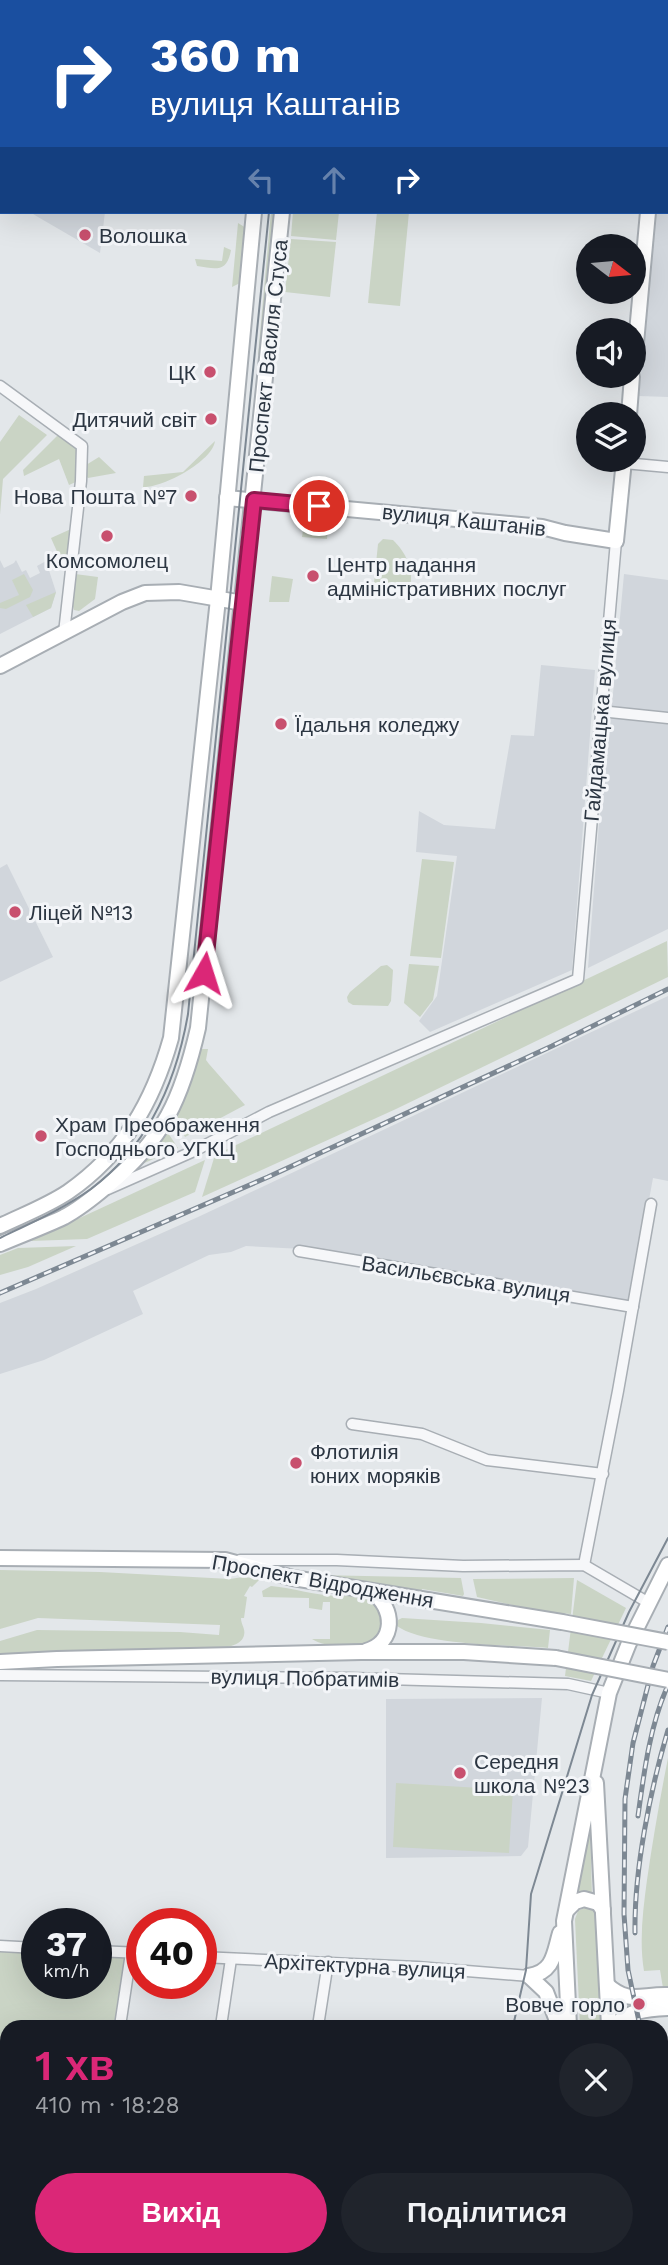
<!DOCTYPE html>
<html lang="uk">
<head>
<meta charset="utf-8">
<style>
  :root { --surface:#171b24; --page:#20242c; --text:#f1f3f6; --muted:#9ea1a6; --accent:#db2777 }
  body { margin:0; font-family:"Work Sans",sans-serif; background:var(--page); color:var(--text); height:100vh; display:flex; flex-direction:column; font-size:26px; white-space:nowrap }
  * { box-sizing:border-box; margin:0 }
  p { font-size:23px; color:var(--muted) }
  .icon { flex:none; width:38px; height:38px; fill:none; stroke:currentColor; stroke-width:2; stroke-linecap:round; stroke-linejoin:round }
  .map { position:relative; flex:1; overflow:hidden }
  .details { position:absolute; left:0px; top:2020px; width:668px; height:247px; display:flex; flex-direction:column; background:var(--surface); border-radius:21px 21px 0 0; box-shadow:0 7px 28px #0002 }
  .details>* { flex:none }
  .guide { position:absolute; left:0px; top:0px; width:668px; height:214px; box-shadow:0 7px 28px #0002; background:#1a4fa0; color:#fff; overflow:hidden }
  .needle { width:46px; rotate:106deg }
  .controls { position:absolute; left:576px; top:234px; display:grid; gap:14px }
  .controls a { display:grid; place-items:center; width:70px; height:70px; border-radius:50%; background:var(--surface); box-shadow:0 7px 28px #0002; font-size:35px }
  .speed { position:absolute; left:21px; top:1908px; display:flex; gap:14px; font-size:35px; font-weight:700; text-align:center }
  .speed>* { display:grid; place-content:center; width:91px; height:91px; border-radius:50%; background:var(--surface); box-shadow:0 7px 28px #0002; line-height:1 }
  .speed small { font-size:18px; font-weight:400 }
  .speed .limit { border:10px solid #d22; background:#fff; color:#111 }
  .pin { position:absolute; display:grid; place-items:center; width:60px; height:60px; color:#fff; margin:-30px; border:4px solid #fff; border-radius:50%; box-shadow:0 2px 7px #0007 }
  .me { position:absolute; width:77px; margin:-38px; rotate:6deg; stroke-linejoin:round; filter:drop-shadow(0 0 5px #0008) }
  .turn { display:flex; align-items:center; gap:24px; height:147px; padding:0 35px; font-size:32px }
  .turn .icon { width:91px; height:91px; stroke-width:2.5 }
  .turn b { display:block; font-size:49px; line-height:60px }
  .lanes { display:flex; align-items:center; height:66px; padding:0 35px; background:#0003; justify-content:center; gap:35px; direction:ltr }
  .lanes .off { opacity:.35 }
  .round { display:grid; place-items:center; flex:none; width:74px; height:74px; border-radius:37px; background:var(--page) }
  .overview { display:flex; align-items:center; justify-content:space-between; height:119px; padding:0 35px }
  h1 { font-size:42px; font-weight:600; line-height:52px; color:var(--accent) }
  .primary-button { display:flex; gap:14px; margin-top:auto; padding:14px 35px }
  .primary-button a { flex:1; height:80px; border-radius:42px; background:var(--accent); color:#fff; font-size:28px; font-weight:600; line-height:80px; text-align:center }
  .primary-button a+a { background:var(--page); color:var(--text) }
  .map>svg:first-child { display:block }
  .built { fill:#d1d6dc }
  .green { fill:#cad4c5 }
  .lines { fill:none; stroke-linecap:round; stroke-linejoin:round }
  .street-casing { stroke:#a8aeb4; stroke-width:13 }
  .secondary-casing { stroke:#a8aeb4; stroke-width:18 }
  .street { stroke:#f6f7f9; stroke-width:10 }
  .secondary { stroke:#fff; stroke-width:14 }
  .tram { stroke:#7d8893; stroke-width:2 }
  .rail-casing { stroke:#7d8893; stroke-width:5 }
  .rail { stroke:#f3f5f8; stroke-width:2.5; stroke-dasharray:8; stroke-linecap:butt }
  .secondary-bridge-casing { stroke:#a8aeb4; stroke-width:18; stroke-linecap:butt }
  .secondary-bridge { stroke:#fff; stroke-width:14 }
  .route-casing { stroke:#8e194d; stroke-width:18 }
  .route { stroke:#db2777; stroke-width:12 }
  .poi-dot { fill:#c8506e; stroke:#f3f5f8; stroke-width:2.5 }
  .labels { text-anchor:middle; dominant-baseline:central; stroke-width:6; stroke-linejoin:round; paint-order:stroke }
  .poi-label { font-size:21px; fill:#2c3642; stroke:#f3f5f8; text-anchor:start }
  .street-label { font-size:21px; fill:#2c3642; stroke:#f3f5f8 }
</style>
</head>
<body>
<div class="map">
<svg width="668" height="2265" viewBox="0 0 668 2265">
  <rect width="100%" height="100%" fill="#e3e7ea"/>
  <g class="built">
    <polygon points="0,0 97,0 2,2 2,193"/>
    <polygon points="668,84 668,397 639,396 656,212 667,212"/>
    <polygon points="30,212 105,212 100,253 38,217"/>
    <polygon points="0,560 4,568 14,563 16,560 22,572 26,570 30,578 40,573 37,566 46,561 56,592 51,608 0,634"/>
    <polygon points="624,574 668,580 668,929 588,968 608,704 612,704"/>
    <polygon points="541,665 595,670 572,970 430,1032 419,1021 437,996 457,856 416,852 419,811 444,825 495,829 511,735 534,736"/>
    <polygon points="7,864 53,957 0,982 0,868"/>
    <polygon points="668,996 668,1181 653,1178 630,1304 302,1249 246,1246 231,1252 209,1255 133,1291 143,1314 44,1360 0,1374 0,1303 36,1289 198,1217"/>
    <polygon points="542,1698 528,1847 521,1856 386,1858 386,1699"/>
  </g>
  <g class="green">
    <polygon points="271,212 276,212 262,352 258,355"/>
    <polygon points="293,212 339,212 336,240 291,236"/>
    <polygon points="377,212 409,212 400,306 368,303"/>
    <polygon points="238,223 246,228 240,283 232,287"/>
    <polygon points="291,239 336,242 330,297 285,292"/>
    <path d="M224,247l7,3c-4,23 -15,19 -34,16l-2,-7 27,2z"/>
    <polygon points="19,415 47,435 3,479 0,515 0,442"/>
    <polygon points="58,435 62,436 78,449 78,481 69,485 59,459 24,476 23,470"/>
    <path d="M215,441c-3,21 -53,47 -72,46l1,-11 39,-4z"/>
    <polygon points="99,457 116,473 88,478 84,474 86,465"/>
    <polygon points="304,523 328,525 327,539 302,537"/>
    <polygon points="71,529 66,572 51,538"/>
    <path d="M383,539l10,1c13,13 21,29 17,47l-3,3 -28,-2 -5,-5 4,-39z"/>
    <polygon points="24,574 33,590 30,597 6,609 0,608 0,603 19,595 12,580"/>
    <polygon points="75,574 98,577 95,599 79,611 74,610 72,603"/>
    <polygon points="272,576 293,579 289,602 269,602"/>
    <polygon points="56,592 51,608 33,617 26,605"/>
    <polygon points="422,859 454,862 441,958 410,956"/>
    <polygon points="667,941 668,977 396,1109 202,1197 215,1155"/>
    <polygon points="409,964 439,966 433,1000 420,1017 404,1003"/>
    <polygon points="387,965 393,970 391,1001 388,1006 353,1005 348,1002 347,997 350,992 381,966"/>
    <polygon points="200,1049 208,1049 206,1060 209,1064 245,1105 185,1137 176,1119"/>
    <polygon points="168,1133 178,1148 140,1165 163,1135"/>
    <polygon points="205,1160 195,1192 87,1239 30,1241"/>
    <polygon points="76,1246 28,1267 0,1275 0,1255 18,1248"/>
    <path d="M0,1570l100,2 130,7 13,-2 17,2 -8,8 -2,-1 -6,10 3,1 -3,21h-3c0,8 6,11 2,20 -9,17 -68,10 -86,11 -7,0 -14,3 -22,5l-135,2v-15l37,-11 143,2 39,3 1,-10 -182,-7 -38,11z"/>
    <polygon points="317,1575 461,1578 464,1594 463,1596 422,1589 421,1594"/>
    <polygon points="574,1578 571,1614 544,1612 477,1597 473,1579"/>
    <polygon points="577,1580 626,1608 591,1681 565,1676"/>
    <path d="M271,1586c22,2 43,9 64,10 9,1 19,-3 27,1 9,3 15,10 18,19 12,35 -51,35 -68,23h18v-37h-7l-1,8 -13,-2v-10l-46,-1 -1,-6z"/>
    <path d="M402,1618l79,5 69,7 -2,18c-35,-3 -124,-2 -151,-22l1,-6z"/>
    <path d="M668,1758v230h-5l-3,-18 -16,1c-5,-30 -1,-61 3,-91 6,-41 13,-82 21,-122z"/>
    <polygon points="396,1783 513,1790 509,1853 393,1847"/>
    <polygon points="590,1826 592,1896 584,1893 576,1894"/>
    <polygon points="586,1907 594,1910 597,1913 602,2026 580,2026 575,1919 578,1911"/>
    <polygon points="0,1951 37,1953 37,1983 96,1983 96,1956 126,1957 115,2026 7,2026 7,2259 79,2259 78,2265 0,2265"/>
  </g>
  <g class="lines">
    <defs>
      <g id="street">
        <polyline points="0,386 82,446 81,481 64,633"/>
        <polyline points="624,463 668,467"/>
        <polyline points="600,711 668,718"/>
        <polyline points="108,1189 194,1151 269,1112 578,979 616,541"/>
        <polyline points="299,1251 633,1307"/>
        <polyline points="352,1424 422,1434 487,1460 603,1474"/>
        <polyline points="240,1560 337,1560 463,1566 584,1565 649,1603"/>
        <polyline points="584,1565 618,1391 651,1204"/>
        <polyline points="0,1675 350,1678 568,1684 609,1693"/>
        <polyline points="0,1946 37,1948"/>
        <polyline points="96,1951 142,1953"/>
        <polyline points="201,1957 417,1967 529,1976"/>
        <polyline points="120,2026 131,1953"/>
        <polyline points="221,2026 231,1959"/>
        <polyline points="318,2026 328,1962"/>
        <polyline points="83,2265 84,2259"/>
        <polyline points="184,2265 185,2259"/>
        <polyline points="280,2265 281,2259"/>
        <polyline points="376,2265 376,2259"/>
      </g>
      <g id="secondary">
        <polyline points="275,2 276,0"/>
        <polyline points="303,2 303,0"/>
        <polyline points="667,35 668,24"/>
        <polyline points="634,365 648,212"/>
        <polyline points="629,415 632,376"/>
        <polyline points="227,498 542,527 565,533 616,541 624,460"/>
        <polyline points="0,666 122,602 145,593 179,592 243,603"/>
        <path d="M0,1226c23,-11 47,-20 68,-34 56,-39 85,-90 103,-154l47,-439 36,-387"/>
        <path d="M0,1244c21,-9 43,-17 64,-27 15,-8 30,-20 43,-31 57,-47 75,-88 91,-158l84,-816"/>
        <polyline points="0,1558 225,1560 293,1578 562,1622"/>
        <path d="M366,1651c30,-9 29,-43 6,-59"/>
        <polyline points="0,1662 57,1659 361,1652 464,1652 556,1658"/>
        <polyline points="596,1783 609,2026"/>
        <polyline points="567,1910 575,1902 584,1899 598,1903 603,1910"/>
        <path d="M529,1976c25,-4 25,-23 31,-43"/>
        <polyline points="529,1976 546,1992 559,2026"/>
        <path d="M607,1985c22,20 34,9 61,10"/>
        <polyline points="569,2026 564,1921 609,1693 629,1643 668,1565"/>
        <path d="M615,2026c13,-16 33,-17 53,-18"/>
        <polyline points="587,2265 588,2259"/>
      </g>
    </defs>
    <use href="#street" class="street-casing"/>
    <use href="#secondary" class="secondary-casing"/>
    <use href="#street" class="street"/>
    <use href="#secondary" class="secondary"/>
    <g class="tram">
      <polyline points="290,2 291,0"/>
      <path d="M0,1238c31,-15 63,-29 91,-49 57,-43 85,-106 97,-175l81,-802"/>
      <polyline points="513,2026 526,1970 531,1894 592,1695 629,1612 668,1538"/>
      <polyline points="473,2265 474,2259"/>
    </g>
    <defs>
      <g id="rail">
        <polyline points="0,1293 268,1177 552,1046 668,989"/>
        <path d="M638,1816c6,-44 12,-91 30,-131"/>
        <path d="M635,1933c-1,-63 15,-142 33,-203"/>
        <polyline points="640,2026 628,1970 624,1914 625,1799 633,1743 653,1666 668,1627"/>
        <polyline points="662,2090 668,2116"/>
        <polyline points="662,2113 668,2136"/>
      </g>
    </defs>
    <use href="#rail" class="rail-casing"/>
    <use href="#rail" class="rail"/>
    <defs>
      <g id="secondary-bridge">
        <polyline points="562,1622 668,1642"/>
        <polyline points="556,1658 668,1680"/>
      </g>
    </defs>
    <use href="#secondary-bridge" class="secondary-bridge-casing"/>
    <use href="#secondary-bridge" class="secondary-bridge"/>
  </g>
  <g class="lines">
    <defs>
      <polyline id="route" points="204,973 254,500 319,506"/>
    </defs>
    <use href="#route" class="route-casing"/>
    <use href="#route" class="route"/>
  </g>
  <g class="poi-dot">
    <circle cx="85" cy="235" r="7"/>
    <circle cx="210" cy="372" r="7"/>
    <circle cx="211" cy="419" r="7"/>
    <circle cx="191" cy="496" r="7"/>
    <circle cx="107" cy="536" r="7"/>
    <circle cx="313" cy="576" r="7"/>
    <circle cx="281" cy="724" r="7"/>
    <circle cx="15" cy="912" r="7"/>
    <circle cx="41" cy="1136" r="7"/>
    <circle cx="296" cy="1463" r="7"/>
    <circle cx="460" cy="1773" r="7"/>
    <circle cx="639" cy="2004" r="7"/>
  </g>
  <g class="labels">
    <g class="poi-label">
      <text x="99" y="235">Волошка</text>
      <text x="196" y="372" text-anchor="end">ЦК</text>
      <text x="197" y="419" text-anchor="end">Дитячий світ</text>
      <text x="177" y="496" text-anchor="end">Нова Пошта №7</text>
      <text x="107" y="560" text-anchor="middle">Комсомолец</text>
      <text x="327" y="564">Центр надання<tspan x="327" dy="24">адміністративних послуг</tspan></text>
      <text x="295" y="724">Їдальня коледжу</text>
      <text x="29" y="912">Ліцей №13</text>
      <text x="55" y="1124">Храм Преображення<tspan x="55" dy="24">Господнього УГКЦ</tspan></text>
      <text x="310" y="1451">Флотилія<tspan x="310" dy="24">юних моряків</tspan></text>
      <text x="474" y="1761">Середня<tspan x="474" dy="24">школа №23</tspan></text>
      <text x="625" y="2004" text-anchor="end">Вовче горло</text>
    </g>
    <g class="street-label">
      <text transform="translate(268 356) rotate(-84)">Проспект Василя Стуса</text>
      <text transform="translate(464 520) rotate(6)">вулиця Каштанів</text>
      <text transform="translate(600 720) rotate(-85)">Гайдамацька вулиця</text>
      <text transform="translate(466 1279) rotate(9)">Васильєвська вулиця</text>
      <text transform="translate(323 1581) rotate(10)">Проспект Відродження</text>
      <text transform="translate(305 1678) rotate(1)">вулиця Побратимів</text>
      <text transform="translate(365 1966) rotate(3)">Архітектурна вулиця</text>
    </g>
  </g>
</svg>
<div class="controls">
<a><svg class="needle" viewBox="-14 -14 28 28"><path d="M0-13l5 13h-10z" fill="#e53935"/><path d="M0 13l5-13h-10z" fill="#9ea1a6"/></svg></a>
<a><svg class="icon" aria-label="sound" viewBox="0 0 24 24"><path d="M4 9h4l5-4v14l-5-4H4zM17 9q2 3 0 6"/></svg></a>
<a><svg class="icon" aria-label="layers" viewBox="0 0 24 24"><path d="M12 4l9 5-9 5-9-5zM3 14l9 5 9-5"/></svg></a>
</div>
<div class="speed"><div>37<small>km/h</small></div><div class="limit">40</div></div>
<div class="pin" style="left:319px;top:506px;background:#d93025"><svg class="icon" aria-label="arrive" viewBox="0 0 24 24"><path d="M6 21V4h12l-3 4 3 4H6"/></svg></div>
<svg class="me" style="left:204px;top:973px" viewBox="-20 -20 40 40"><path d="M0-17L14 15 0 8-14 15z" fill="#db2777" stroke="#fff" stroke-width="4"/></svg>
<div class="guide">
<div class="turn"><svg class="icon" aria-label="right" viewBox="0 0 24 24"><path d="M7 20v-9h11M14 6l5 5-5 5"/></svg><div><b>360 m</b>вулиця Каштанів</div></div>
<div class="lanes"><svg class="icon off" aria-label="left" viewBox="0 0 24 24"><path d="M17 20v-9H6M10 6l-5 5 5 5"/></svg><svg class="icon off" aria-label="ahead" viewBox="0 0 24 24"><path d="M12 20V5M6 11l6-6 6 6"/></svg><svg class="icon" aria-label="right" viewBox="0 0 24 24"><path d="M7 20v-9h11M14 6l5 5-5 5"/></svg></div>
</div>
<section class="details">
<div class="overview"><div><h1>1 хв</h1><p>410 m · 18:28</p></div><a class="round"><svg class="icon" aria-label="close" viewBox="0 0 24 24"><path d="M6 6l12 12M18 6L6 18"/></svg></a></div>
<div class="primary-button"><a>Вихід</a><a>Поділитися</a></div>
</section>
</div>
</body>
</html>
